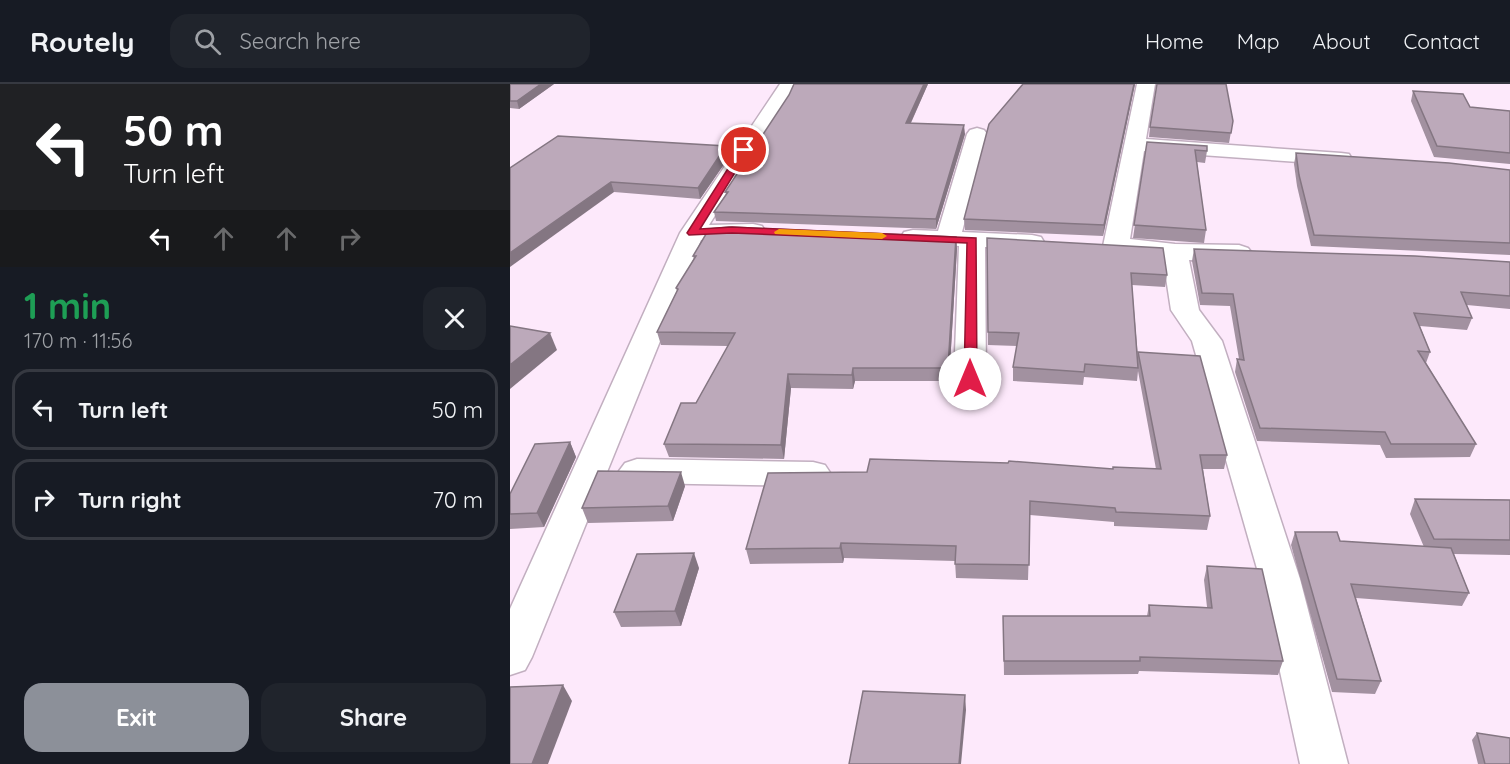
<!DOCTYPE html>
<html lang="en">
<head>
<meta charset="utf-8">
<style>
  :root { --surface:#171b24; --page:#20242c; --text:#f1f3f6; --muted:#9ea1a6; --line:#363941; --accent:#8c9099 }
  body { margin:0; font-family:Quicksand,sans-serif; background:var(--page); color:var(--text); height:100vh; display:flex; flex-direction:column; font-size:22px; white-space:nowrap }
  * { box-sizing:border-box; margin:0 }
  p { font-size:20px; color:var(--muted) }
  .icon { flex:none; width:33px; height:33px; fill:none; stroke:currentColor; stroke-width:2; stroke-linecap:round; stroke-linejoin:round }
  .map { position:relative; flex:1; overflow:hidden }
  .sheet { display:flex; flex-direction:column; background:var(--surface); width:510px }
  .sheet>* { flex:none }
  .banner { background:#202124; color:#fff; overflow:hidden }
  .pin { position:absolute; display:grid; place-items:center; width:51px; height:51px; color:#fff; margin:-26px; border:3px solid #fff; border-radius:50%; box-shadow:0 2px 6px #0007 }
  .me { position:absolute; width:66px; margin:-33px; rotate:0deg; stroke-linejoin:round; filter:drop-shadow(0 0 4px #0008) }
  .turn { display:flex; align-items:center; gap:21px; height:126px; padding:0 24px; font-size:27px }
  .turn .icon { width:78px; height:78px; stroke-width:2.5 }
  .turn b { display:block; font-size:42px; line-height:51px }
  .lanes { display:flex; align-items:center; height:57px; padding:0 24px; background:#0003; justify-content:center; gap:30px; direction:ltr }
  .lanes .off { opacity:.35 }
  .round { display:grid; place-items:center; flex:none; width:63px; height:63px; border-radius:18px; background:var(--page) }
  .headline { display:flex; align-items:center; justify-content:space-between; height:102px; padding:0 24px }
  h1 { font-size:36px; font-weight:800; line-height:45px; color:#1e9e55 }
  .primary-button { display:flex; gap:12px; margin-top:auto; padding:12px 24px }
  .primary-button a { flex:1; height:69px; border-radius:18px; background:var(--accent); color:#fff; font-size:24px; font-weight:800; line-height:69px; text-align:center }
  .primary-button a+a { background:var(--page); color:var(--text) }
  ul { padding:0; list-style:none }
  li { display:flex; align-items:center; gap:18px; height:81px; margin:0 12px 9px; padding:0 12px; border:3px solid var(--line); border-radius:18px }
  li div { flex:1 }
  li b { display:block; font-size:22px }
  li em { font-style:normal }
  header { display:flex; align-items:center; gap:36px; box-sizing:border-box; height:84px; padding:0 30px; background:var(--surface); border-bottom:2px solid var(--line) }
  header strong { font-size:28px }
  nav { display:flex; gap:33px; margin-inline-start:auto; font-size:21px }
  .search { width:420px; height:54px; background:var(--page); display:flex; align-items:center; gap:15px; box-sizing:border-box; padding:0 21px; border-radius:18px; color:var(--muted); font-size:22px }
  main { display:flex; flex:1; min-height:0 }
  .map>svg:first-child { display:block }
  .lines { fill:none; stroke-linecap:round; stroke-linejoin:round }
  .minor-casing { stroke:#c2afc0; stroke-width:3 }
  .minor { fill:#fff; fill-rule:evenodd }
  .wall { fill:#a291a0 }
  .shaded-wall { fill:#847682 }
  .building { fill:#bca9ba; stroke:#847682; stroke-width:1.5 }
  .route { fill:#e11d48; stroke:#92132f; stroke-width:1.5 }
  .slow { fill:#f59e0b }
</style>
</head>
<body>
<header>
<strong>Routely</strong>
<div class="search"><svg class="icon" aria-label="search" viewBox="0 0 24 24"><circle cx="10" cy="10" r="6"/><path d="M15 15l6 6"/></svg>Search here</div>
<nav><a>Home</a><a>Map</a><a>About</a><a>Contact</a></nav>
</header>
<main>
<section class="sheet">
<div class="banner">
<div class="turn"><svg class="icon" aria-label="left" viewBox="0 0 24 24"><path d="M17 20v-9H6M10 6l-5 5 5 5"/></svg><div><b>50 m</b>Turn left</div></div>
<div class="lanes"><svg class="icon" aria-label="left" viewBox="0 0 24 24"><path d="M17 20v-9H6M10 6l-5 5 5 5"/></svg><svg class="icon off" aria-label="ahead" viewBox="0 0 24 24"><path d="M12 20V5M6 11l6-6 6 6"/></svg><svg class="icon off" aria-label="ahead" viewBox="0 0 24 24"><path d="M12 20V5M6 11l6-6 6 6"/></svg><svg class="icon off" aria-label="right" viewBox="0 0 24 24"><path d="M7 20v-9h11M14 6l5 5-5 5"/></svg></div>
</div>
<div class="headline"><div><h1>1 min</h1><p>170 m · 11:56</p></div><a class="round"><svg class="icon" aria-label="close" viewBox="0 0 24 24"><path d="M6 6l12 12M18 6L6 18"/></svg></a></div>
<ul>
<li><svg class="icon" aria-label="left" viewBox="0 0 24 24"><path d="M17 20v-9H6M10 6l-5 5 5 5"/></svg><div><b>Turn left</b></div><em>50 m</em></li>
<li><svg class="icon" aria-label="right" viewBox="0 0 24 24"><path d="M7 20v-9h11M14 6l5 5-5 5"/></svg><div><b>Turn right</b></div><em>70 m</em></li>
</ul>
<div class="primary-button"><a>Exit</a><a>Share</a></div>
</section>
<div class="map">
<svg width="1000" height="680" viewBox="0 0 1000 680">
  <rect width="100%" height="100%" fill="#fde9fb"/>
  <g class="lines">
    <defs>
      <g id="minor">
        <polygon points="270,0 288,0 199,141 243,140 252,142 255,147 252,152 191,156 22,573 15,586 0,591 0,525 170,149"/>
        <polygon points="627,0 645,0 636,55 831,69 839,70 842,75 839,80 831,81 634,67 620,155 665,160 729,161 738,164 742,169 738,174 729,177 679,176 689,226 712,257 790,495 838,680 790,680 750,495 682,257 661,226 653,174 597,167 593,162"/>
        <polygon points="467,44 474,46 477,50 452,148 522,151 531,153 534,158 531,163 522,165 475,163 476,295 471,302 460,304 449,302 444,295 449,162 394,158 391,153 394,148 403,146 428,147 457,50 460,46"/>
        <polygon points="127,375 303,378 315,381 321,390 315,399 303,402 127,399 115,395 109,387 115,379"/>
      </g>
    </defs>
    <use href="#minor" class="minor-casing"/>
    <use href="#minor" class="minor"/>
  </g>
  <g class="wall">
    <polygon points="0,0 44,0 9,25 0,24"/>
    <polygon points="418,0 401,39 455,50 426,145 206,137 204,128 216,110 215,108"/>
    <polygon points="513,0 625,0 593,152 455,146 454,135"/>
    <polygon points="903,7 960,23 1000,27 1000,80 924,73 901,17"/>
    <polygon points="723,37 719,59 639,53 640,43"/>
    <polygon points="637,58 697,67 695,79 687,78 696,146 694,159 623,154"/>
    <polygon points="786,69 1000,86 1000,171 801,162 787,102 784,80"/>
    <polygon points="219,73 190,115 104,108 0,84"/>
    <polygon points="446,153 447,165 439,297 345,297 343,305 281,304 274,375 159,373 154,360 186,319 218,262 151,261 147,248 167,207 166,204 184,175 183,172"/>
    <polygon points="477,154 657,191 655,203 622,201 628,274 628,268 717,371 714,385 693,385 700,432 697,446 604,442 604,438 520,431 518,496 446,494 445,477 334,474 333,479 240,480 236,465 603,385 646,385 628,287 627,297 574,293 573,301 503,297 503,283 507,262 478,261"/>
    <polygon points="684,165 1000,178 1000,225 957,221 962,234 957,246 910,242 920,268 916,279 966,360 960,373 876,374 870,361 747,357 725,288 727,275 729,275 720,222 690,221 682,177"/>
    <polygon points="60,358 66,373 34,443 0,445 0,410"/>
    <polygon points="175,402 163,437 78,439 72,424"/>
    <polygon points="905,415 1000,416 1000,471 944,470 959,509 952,522 846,514 871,597 865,610 822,608 781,461 785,448 830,457 914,463 900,430"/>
    <polygon points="697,482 773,577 768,591 629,587 628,590 494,591 493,532 637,532 639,521 697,523 694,496"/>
    <polygon points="189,484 171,542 111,543 104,528"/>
    <polygon points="967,649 1000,680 968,680 962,656"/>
  </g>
  <g class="shaded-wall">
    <polygon points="31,0 44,0 9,25 7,17"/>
    <polygon points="414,0 418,0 397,47 396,39"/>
    <polygon points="624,0 625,0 593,152 594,141"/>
    <polygon points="454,41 455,50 426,145 426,135"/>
    <polygon points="216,62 219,73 190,115 188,104"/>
    <polygon points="101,98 104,108 0,183 0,169"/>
    <polygon points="446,153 447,165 439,297 438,284"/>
    <polygon points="40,249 47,266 0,305 0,281"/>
    <polygon points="343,284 345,297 343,305 342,291"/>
    <polygon points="278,290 281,304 274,375 271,361"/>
    <polygon points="60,358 66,373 34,443 27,429"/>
    <polygon points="171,388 175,402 163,437 158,422"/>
    <polygon points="331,459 334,474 333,479 330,464"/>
    <polygon points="184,469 189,484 171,542 165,527"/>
    <polygon points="53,601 62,617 38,680 22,680"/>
    <polygon points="455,611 456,626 451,680 449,680"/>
  </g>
  <g class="building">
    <polygon points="0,0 31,0 7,17 0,17"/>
    <polygon points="284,0 414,0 396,39 454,41 426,135 204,128 218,108 215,108 279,11"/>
    <polygon points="513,0 624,0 594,141 454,135 479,40"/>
    <polygon points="647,0 716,0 723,37 721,49 640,43"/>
    <polygon points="903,7 953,10 960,23 1000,27 1000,69 927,62"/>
    <polygon points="48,52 216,62 188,104 101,98 0,169 0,84"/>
    <polygon points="637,58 697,62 697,67 685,66 696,146 624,141"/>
    <polygon points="786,69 939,79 1000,86 1000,159 804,151 789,91"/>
    <polygon points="219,143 446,153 438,284 343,284 342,291 278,290 271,361 154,360 171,319 186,319 225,249 147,248 168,205 166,204 186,172 183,172 199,145"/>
    <polygon points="477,154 653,164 657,191 621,189 628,284 575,280 574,288 503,283 509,249 478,248"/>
    <polygon points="684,165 905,172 1000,178 1000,212 951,208 962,234 904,229 920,268 908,267 966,360 881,360 875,348 750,344 727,275 734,276 723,210 692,209"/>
    <polygon points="0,242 40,249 0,281"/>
    <polygon points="628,268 690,272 717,371 690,371 700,432 606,428 605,424 520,417 519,481 445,480 446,462 331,459 330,464 236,465 258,389 357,388 360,375 498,379 499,377 603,385 603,383 651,385"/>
    <polygon points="60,358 27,429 0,430 0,410 25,360"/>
    <polygon points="88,387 171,388 158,422 72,424"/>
    <polygon points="905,415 1000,416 1000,456 924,455"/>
    <polygon points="785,448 827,448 830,457 941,464 959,509 841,500 871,597 827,595"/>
    <polygon points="184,469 165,527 104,528 127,470"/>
    <polygon points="697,482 752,485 773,577 630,573 630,577 494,577 493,532 640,532 639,521 702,524"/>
    <polygon points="53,601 22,680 0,680 0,603"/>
    <polygon points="353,607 455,611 449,680 339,680"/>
    <polygon points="967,649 1000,654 1000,680 975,680"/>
  </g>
  <polygon class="route" points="231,64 239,66 190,145 222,143 466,154 467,295 465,298 456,298 454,295 457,159 222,149 179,151 177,149"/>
  <polygon class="slow" points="269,145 372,149 377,152 372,155 265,150 264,148"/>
</svg>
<div class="pin" style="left:234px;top:66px;background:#d93025"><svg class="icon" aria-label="arrive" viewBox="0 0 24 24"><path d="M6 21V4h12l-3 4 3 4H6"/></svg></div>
<svg class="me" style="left:460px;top:295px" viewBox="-20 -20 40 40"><circle r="19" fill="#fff"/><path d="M0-13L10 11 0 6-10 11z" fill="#e11d48"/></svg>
</div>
</main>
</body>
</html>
